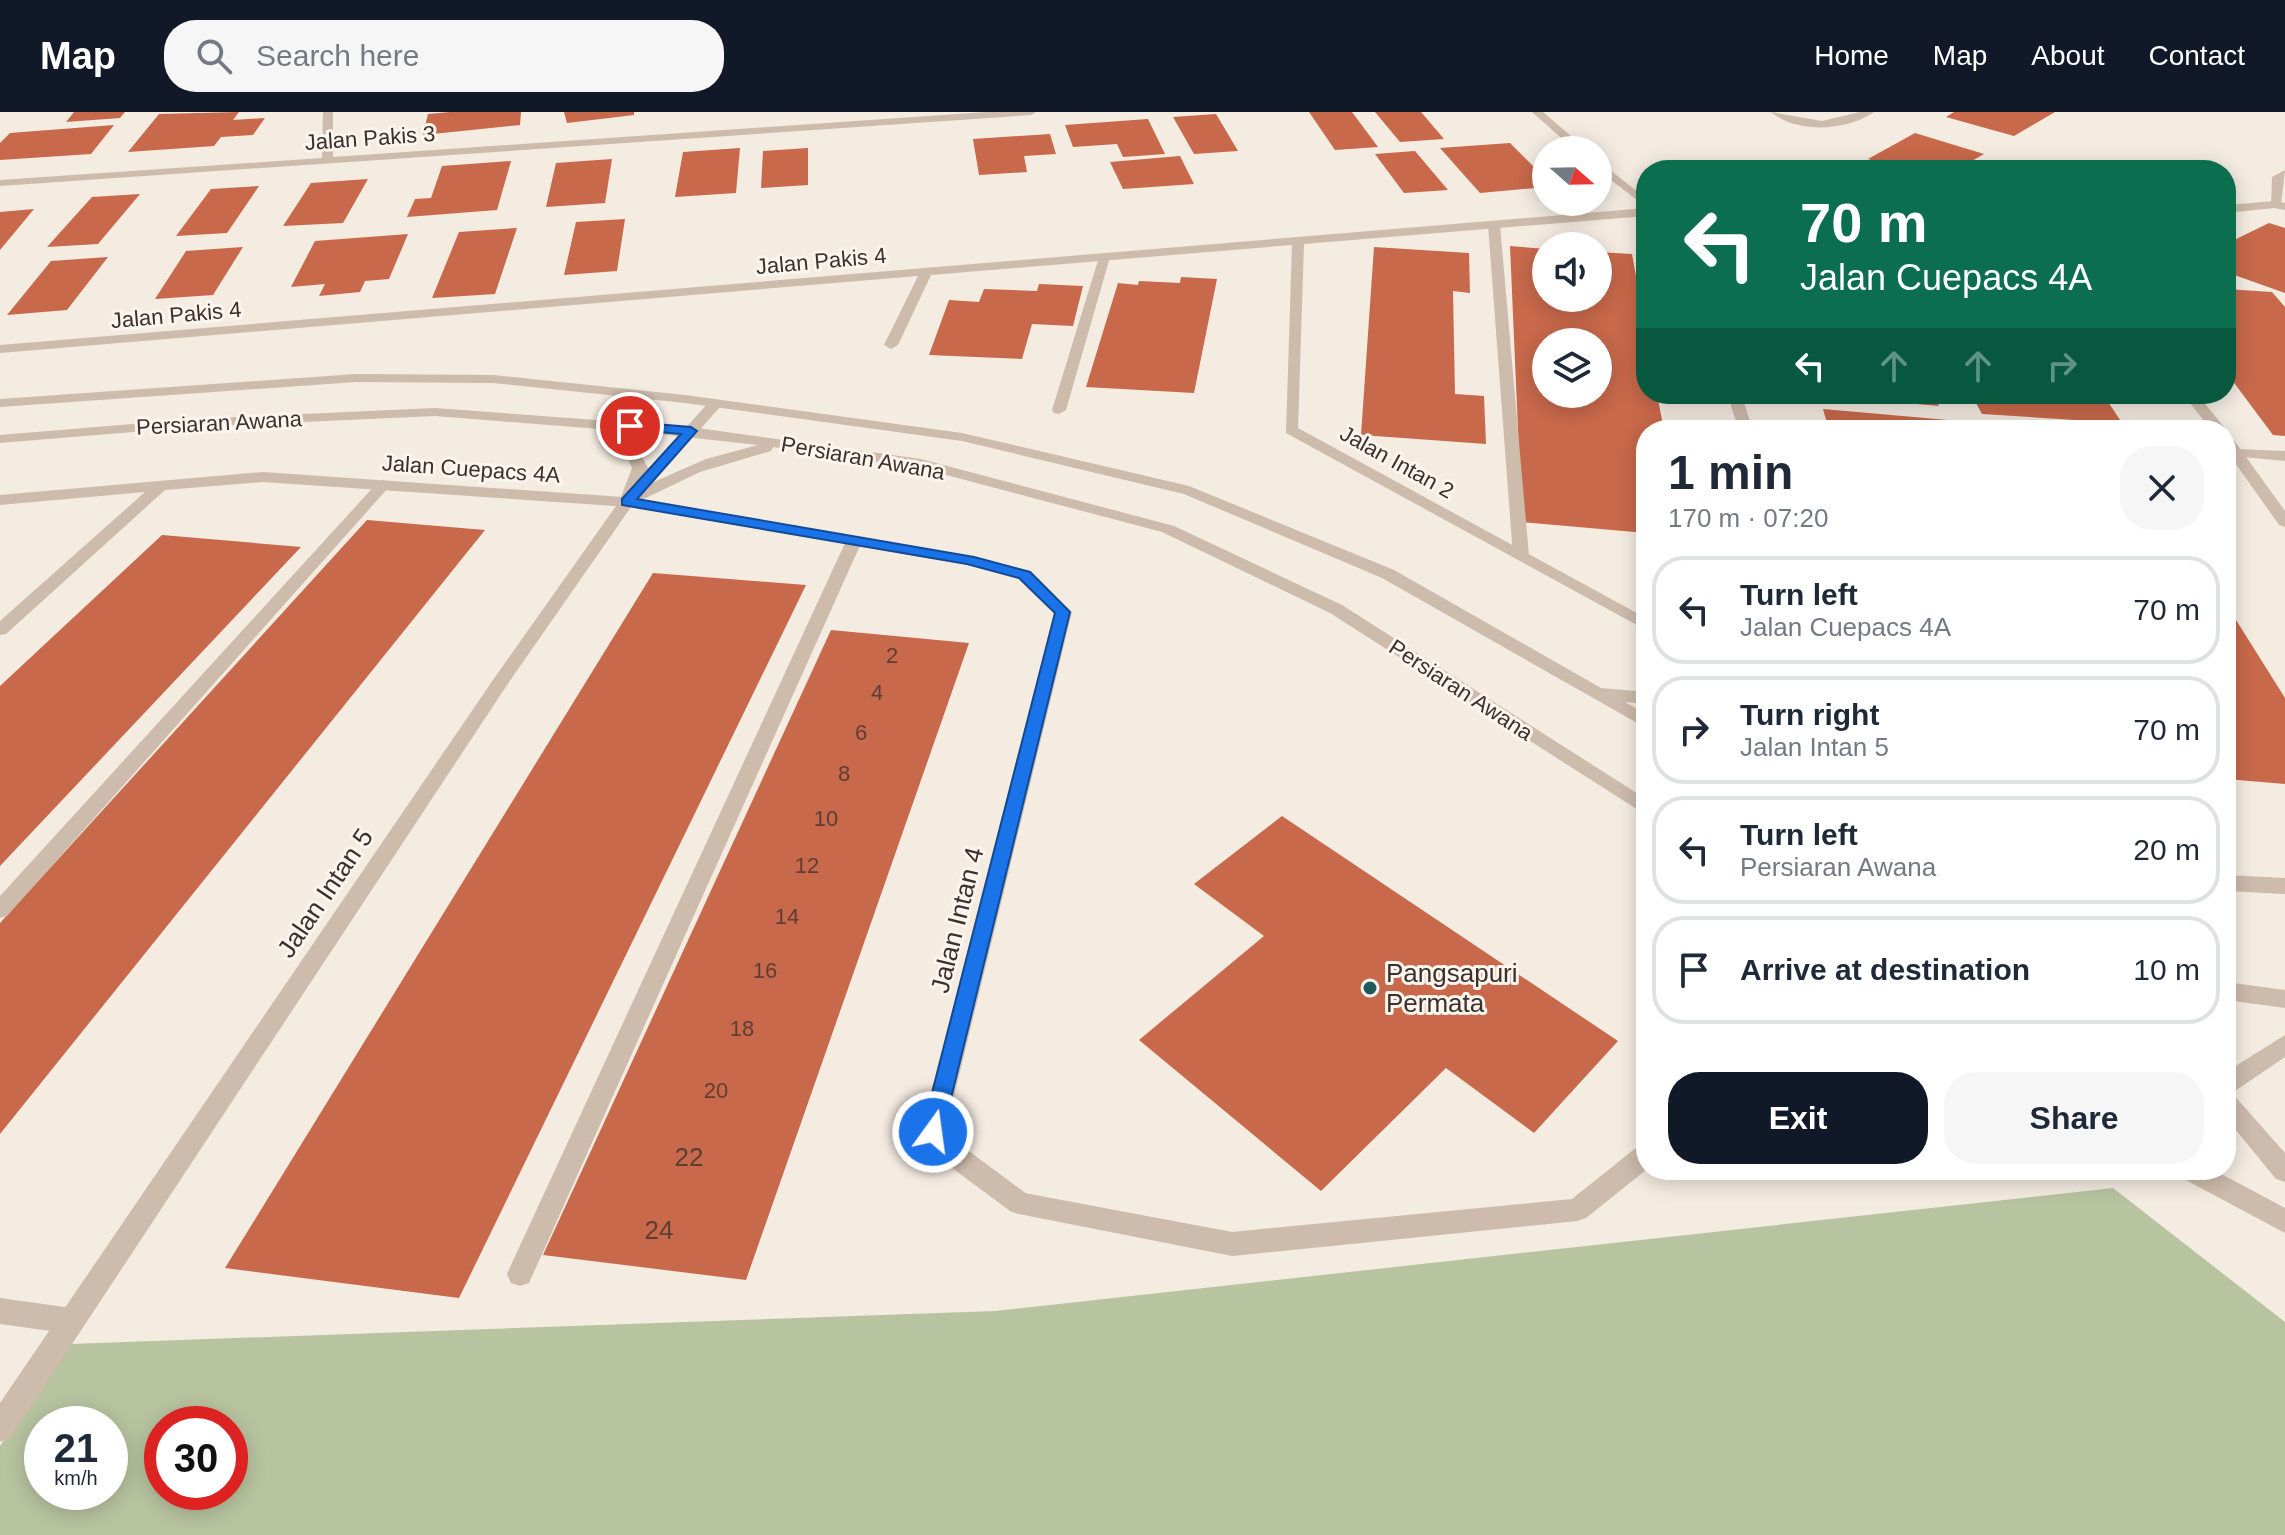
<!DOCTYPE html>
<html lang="en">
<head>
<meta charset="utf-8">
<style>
  :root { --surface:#fff; --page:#f6f6f7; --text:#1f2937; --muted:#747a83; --line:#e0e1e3; --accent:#111827 }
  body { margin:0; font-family:Arial,sans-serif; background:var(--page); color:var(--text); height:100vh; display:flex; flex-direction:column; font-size:30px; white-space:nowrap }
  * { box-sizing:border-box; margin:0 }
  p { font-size:26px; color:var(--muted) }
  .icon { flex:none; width:44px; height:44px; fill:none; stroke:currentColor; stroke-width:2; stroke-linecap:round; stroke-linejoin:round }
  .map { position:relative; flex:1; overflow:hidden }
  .sheet { position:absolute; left:1636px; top:308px; width:600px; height:760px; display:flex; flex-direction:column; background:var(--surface); border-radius:32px; box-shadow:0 4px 20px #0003 }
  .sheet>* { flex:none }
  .banner { position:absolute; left:1636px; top:48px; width:600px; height:244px; border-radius:32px; box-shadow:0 4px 20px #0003; background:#0b6e4f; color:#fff; overflow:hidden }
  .needle { width:52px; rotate:110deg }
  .controls { position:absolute; left:1532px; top:24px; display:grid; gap:16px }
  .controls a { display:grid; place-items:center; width:80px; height:80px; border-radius:50%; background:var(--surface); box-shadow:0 4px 20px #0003; font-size:40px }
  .speed { position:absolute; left:24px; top:1294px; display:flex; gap:16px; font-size:40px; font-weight:700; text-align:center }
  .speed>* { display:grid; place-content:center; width:104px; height:104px; border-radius:50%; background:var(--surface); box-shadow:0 4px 20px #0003; line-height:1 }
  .speed small { font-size:20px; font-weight:400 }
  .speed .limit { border:12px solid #d22; background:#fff; color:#111 }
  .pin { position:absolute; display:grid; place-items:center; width:68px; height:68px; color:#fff; margin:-34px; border:4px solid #fff; border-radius:50%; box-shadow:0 2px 8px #0007 }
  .me { position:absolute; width:88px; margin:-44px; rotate:14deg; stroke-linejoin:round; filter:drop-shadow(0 0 6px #0008) }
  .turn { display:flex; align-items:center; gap:28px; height:168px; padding:0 32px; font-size:36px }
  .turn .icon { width:104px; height:104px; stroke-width:2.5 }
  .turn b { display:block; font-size:56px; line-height:68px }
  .lanes { display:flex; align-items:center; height:76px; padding:0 32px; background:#0003; justify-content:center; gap:40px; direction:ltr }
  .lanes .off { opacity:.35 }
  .round { display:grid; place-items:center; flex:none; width:84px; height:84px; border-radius:32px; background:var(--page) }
  .head { display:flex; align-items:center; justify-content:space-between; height:136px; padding:0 32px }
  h1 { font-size:48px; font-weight:700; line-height:60px }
  .primary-button { display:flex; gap:16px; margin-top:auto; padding:16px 32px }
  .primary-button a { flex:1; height:92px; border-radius:32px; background:var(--accent); color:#fff; font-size:32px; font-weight:700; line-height:92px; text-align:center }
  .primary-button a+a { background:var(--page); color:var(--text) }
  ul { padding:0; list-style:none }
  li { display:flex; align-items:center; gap:24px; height:108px; margin:0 16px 12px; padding:0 16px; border:4px solid var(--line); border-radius:32px }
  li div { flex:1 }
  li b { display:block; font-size:30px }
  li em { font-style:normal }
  header { display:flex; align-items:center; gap:48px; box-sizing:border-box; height:112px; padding:0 40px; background:var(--accent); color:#fff }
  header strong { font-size:38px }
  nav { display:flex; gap:44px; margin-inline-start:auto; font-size:28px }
  .search { width:560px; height:72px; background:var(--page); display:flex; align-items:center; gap:20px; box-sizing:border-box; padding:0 28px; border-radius:32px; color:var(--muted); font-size:30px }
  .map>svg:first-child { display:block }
  .green { fill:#b8c4a0; fill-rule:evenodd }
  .building { fill:#c8694b; fill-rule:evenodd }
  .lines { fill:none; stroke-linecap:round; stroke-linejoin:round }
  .service { fill:#cdbbac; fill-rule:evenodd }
  .minor { fill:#cdbbac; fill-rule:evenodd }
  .tertiary { fill:#cdbbac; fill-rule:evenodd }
  .route { fill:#1a73e8; stroke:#114b97; stroke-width:2 }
  .poi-dot { fill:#1f5a5e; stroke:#fbf5ee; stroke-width:3 }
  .labels { text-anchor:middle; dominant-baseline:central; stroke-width:6; stroke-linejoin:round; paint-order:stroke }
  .far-street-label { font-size:22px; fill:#3b302b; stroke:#fbf5ee }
  .number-label { font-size:22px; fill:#5e3e33 }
  .street-label { font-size:26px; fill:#3b302b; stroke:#fbf5ee }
  .poi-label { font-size:26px; fill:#3b302b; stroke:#fbf5ee; text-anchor:start }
  .near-number-label { font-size:26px; fill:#5e3e33 }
</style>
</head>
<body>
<header>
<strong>Map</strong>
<div class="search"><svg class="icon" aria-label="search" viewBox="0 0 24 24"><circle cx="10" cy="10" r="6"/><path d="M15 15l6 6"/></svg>Search here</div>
<nav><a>Home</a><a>Map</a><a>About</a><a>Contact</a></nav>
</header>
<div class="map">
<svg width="2285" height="1423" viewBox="0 0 2285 1423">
  <rect width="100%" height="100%" fill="#f4ebe1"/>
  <path class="green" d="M2113,1076l172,134v213h-2285v-89l70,-102 925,-33zM42,1312h68v68h-68zM162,1312h68v68h-68z"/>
  <g class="building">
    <polygon points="74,0 125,0 120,6 66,10"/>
    <polygon points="239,0 233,8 265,6 253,23 221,25 214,34 128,40 159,2"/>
    <polygon points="450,0 521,0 520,13 423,23 428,2"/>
    <polygon points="564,0 634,0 634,3 567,11"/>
    <polygon points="1309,0 1352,0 1378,35 1335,38"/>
    <polygon points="1375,0 1421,0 1444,27 1400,30"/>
    <polygon points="1954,0 2055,0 2014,24 1946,5"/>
    <polygon points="1216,2 1238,39 1194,42 1173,5"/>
    <polygon points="1148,7 1165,42 1123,45 1117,32 1073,35 1065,13"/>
    <polygon points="114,13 91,42 0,48 0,31 10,21"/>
    <polygon points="1915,21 1984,42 1956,58 1904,58 1868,47"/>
    <polygon points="1050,22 1056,42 1024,44 1027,60 979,63 973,27"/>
    <polygon points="1510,31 1546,67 1546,75 1480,81 1440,36"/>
    <polygon points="740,36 736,81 675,85 683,40"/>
    <polygon points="808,36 808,73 761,76 763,39"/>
    <polygon points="1415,39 1448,78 1404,81 1375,42"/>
    <polygon points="1180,44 1194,72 1123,77 1110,50"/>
    <polygon points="612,47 605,91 546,95 556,51"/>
    <polygon points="511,49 497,98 407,105 415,87 431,86 442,54"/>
    <polygon points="368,67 343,111 283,114 311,71"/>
    <polygon points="259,74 227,121 176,124 211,77"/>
    <polygon points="140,82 98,132 47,135 92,85"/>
    <polygon points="34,97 0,138 0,100"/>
    <polygon points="625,107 617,159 564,163 576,110"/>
    <polygon points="2269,111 2285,116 2285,181 2226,160 2226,132"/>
    <polygon points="517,116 495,182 432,186 459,120"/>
    <polygon points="408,122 389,167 365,169 360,180 319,184 325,172 291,175 315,129"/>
    <path d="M1510,134l36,3v49h52v-46l34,2 14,77v63h11l7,36h-18v103l-124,-11zM1546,230h52v52h-52z"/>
    <polygon points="243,135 213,183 155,187 186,139"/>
    <polygon points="1374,135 1469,141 1470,181 1453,179 1455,282 1484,284 1486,332 1361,323"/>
    <polygon points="108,145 67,198 7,203 51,149"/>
    <polygon points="1181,165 1217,167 1194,281 1086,275 1118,171 1138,173 1139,169 1180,171"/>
    <polygon points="1039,172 1083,174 1073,214 1032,212 1022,247 929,243 949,188 979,190 984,177 1037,179"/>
    <polygon points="2226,177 2272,180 2285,195 2285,324 2273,323 2226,260"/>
    <polygon points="1825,282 1934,282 1939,294 1825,284"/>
    <polygon points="1971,282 2103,282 2122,311 1982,302"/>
    <polygon points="1823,297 1948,308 1953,318 1829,318"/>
    <polygon points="367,408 485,418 0,1022 0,811"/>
    <polygon points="162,423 301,435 0,754 0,574"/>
    <polygon points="653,461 806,473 459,1186 225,1156"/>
    <polygon points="2226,492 2285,586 2285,672 2226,667"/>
    <polygon points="831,518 969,531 746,1168 543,1143"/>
    <polygon points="1282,704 1618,929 1534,1021 1446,956 1321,1079 1139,928 1264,824 1194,772"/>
  </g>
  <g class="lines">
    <g class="service">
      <polygon points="2285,58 2281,92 2271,94 2272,65"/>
      <polygon points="1494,109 1500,113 1529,444 1521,449 1513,444 1488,113"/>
      <polygon points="1100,142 1110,145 1066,298 1059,302 1054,301 1052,298"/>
      <polygon points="2237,337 2285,339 2285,349 2232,344 2232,338"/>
      <polygon points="383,368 388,370 388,376 7,804 0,806 0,784 378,370"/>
      <polygon points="854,424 862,429 529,1171 520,1174 511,1171 507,1162 511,1153 846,429"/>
      <polygon points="1646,1032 1646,1058 1586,1106 1577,1109 1232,1144 1019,1102 1010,1099 1006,1091 1010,1083 1019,1080 1232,1120 1572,1087 1637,1035"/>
      <polygon points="0,1186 72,1196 81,1200 85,1209 81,1218 72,1222 0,1212"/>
    </g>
    <g class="minor">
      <polygon points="323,0 333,0 333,45 986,0 1036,0 1031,3 0,74 0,68 322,46"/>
      <polygon points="1532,0 1543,0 1587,38 1575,38"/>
      <path d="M1771,0l51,9 38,-9h14c-27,19 -77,22 -103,0z"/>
      <polygon points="1598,49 1646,86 1646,95 1598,58"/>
      <polygon points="2275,89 2285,91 2285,98 2274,96 2226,101 2226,93"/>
      <polygon points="1646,96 1646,104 1304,132 1298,316 1646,506 1646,518 1286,321 1292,133 931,163 898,233 891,237 884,233 918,164 0,241 0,233"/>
      <polygon points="1727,282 1741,282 1753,318 1739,318"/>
      <polygon points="2183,282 2197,282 2224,315 2226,318 2211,318"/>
      <polygon points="715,288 720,289 720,295 638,387 975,445 1031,459 1072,500 946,1017 966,1037 1028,1083 1032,1091 1028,1099 1019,1102 1010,1099 948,1053 921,1020 1054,501 1019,467 968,453 631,395 507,573 10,1326 0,1330 0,1291 495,565 616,394 263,370 165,378 6,522 0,523 0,509 145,380 0,393 0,383 263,360 623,385 710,289"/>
      <polygon points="2226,323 2231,324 2285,399 2285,415 2279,413 2226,338"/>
      <polygon points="2226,763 2285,766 2285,782 2226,779"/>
    </g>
    <g class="tertiary">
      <polygon points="356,262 493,263 685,283 962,321 1189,374 1394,458 1601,576 1646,580 1646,592 1625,590 1646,602 1646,616 1382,466 1184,382 962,329 685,291 493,271 356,270 0,295 0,287"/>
      <path d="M435,296l256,19 230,32 253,67 168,79 304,194v16l-316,-202 -168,-81 -242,-64 -147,-21 -2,4 -71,21 -73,35 -8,-5 13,-34 -13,-27 -19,-12 -165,-13 -242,11 -193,16v-8l193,-16zM622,318l136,15 -52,14 -66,29 8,-20 -16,-30z"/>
      <polygon points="2226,870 2285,878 2285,896 2226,888"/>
      <polygon points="2285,923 2285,945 2232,981 2285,1041 2285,1070 2276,1067 2226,1006 2226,960"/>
      <polygon points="2179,1058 2214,1058 2285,1096 2285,1121 2182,1066"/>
    </g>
  </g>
  <polygon class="route" points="630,310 691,315 697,319 637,387 974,445 1030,460 1070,500 941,1027 933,1030 925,1027 922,1020 1055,501 1019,466 967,452 622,393 622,387 681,322 625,317 623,314"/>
  <circle class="poi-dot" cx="1370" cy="876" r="8"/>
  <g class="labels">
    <g class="far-street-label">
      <text transform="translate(370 26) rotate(-4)">Jalan Pakis 3</text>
      <text transform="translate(821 149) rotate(-5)">Jalan Pakis 4</text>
      <text transform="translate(176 203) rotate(-5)">Jalan Pakis 4</text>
      <text transform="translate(219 311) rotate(-3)">Persiaran Awana</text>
      <text transform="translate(863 346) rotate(10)">Persiaran Awana</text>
      <text transform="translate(1397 350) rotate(29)">Jalan Intan 2</text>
      <text transform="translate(471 357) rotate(4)">Jalan Cuepacs 4A</text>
      <text transform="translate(1461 578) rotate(33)">Persiaran Awana</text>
    </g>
    <g class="number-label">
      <text x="892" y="543">2</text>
      <text x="877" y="580">4</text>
      <text x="861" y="620">6</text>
      <text x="844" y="661">8</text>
      <text x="826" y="706">10</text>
      <text x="807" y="753">12</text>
      <text x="787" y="804">14</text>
      <text x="765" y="858">16</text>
      <text x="742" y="916">18</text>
      <text x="716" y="978">20</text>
    </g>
    <g class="street-label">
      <text transform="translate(325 781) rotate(-56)">Jalan Intan 5</text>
      <text transform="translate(957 808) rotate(-76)">Jalan Intan 4</text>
    </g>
    <g class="poi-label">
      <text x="1386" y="861">Pangsapuri<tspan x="1386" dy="30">Permata</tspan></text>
    </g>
    <g class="near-number-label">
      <text x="689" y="1045">22</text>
      <text x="659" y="1118">24</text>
    </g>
  </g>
</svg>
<div class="controls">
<a><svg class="needle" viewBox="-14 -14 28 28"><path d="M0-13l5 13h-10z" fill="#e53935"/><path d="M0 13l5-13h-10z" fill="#747a83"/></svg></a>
<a><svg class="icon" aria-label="sound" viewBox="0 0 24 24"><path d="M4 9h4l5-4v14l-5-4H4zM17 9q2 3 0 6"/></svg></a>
<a><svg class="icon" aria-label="layers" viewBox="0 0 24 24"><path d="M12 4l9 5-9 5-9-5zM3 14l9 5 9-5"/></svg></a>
</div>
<div class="speed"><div>21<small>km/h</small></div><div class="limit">30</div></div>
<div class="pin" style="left:630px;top:314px;background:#d93025"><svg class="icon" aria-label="arrive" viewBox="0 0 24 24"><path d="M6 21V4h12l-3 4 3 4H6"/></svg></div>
<svg class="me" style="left:933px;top:1020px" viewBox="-20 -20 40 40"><circle r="17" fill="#1a73e8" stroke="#fff" stroke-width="3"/><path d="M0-11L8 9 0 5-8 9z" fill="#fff"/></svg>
<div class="banner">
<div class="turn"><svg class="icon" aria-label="left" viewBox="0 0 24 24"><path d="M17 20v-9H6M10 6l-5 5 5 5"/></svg><div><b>70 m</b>Jalan Cuepacs 4A</div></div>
<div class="lanes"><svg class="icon" aria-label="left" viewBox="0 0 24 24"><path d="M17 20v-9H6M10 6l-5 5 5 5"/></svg><svg class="icon off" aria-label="ahead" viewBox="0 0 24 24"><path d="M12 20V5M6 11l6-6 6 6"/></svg><svg class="icon off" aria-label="ahead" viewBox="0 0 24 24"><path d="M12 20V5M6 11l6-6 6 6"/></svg><svg class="icon off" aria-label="right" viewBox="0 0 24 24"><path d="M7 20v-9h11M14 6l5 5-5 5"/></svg></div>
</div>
<section class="sheet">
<div class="head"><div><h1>1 min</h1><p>170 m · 07:20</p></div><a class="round"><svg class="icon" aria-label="close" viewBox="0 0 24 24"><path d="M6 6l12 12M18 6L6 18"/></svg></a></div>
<ul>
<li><svg class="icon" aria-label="left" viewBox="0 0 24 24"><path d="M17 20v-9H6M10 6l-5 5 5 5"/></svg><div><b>Turn left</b><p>Jalan Cuepacs 4A</p></div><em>70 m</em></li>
<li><svg class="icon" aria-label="right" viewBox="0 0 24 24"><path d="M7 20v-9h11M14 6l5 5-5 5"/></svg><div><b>Turn right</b><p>Jalan Intan 5</p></div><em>70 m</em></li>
<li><svg class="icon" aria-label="left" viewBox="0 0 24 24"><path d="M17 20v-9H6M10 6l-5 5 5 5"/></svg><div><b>Turn left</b><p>Persiaran Awana</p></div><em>20 m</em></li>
<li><svg class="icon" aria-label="arrive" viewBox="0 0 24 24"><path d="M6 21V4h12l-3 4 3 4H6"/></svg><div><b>Arrive at destination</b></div><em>10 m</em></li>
</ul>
<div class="primary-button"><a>Exit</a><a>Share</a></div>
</section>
</div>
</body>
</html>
